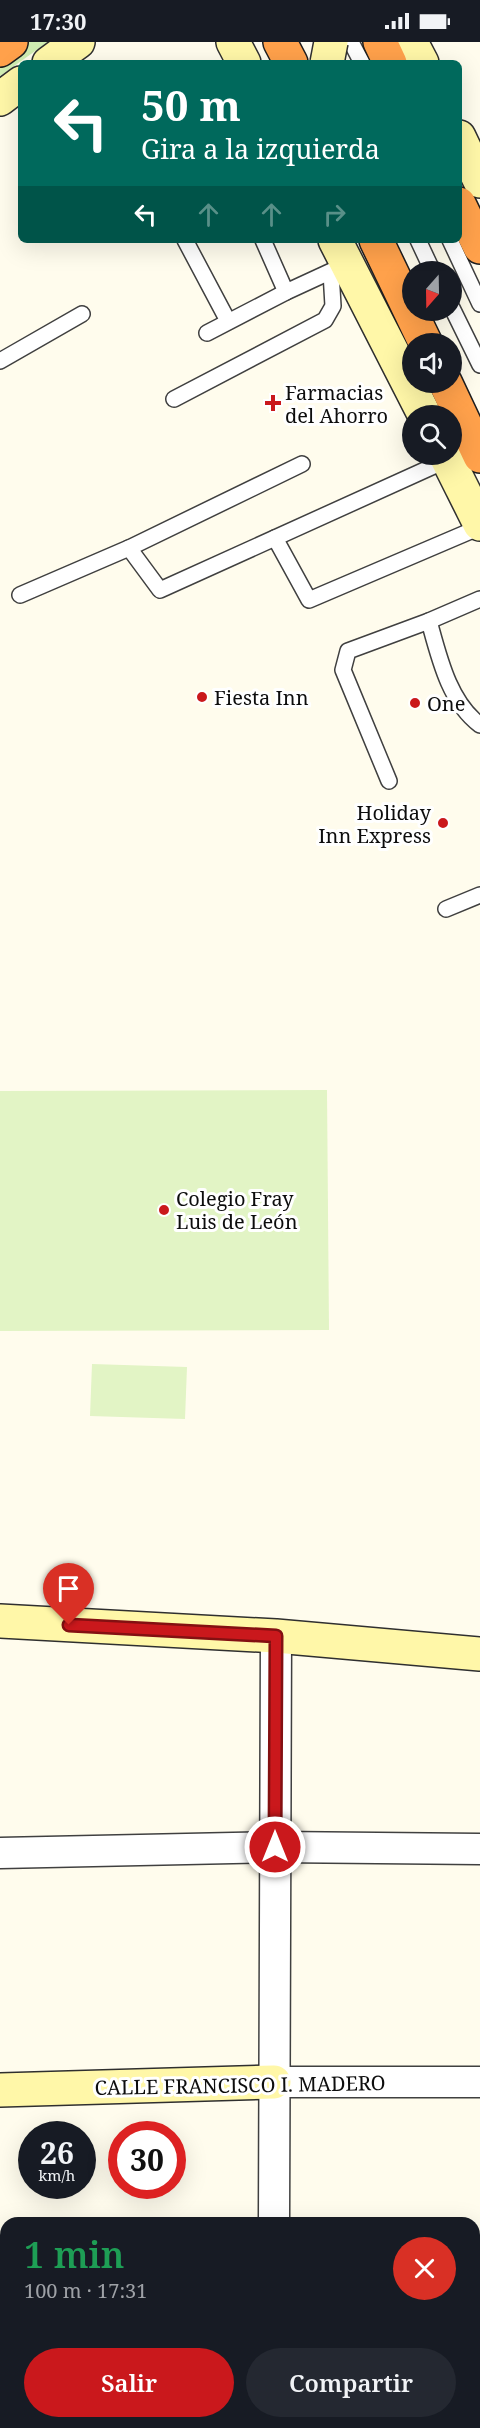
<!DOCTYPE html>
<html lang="es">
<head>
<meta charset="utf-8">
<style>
  :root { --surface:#171b24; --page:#242831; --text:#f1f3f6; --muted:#9ea1a6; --accent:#ca181c }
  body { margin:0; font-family:"Noto Serif",serif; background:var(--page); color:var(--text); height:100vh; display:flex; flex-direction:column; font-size:22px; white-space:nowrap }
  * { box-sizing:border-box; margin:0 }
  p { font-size:20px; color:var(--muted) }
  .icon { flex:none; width:33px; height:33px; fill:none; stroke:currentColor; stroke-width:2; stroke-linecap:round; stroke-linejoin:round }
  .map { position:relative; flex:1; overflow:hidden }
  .drawer { position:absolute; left:0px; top:2175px; width:480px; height:212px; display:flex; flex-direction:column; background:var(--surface); border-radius:18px 18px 0 0; box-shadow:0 6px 24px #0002 }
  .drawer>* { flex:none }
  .hud { position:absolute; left:18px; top:18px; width:444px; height:183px; border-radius:9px; box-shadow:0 6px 24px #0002; background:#00695c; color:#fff; overflow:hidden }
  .needle { width:39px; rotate:200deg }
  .controls { position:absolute; left:402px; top:219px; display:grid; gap:12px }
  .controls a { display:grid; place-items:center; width:60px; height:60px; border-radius:50%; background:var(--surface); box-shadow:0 6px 24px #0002; font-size:30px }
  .speed { position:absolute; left:18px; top:2079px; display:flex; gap:12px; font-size:30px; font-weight:700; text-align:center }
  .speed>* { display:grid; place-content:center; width:78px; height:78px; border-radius:50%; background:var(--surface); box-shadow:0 6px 24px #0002; line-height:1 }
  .speed small { font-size:15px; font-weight:400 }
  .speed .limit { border:9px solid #d22; background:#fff; color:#111 }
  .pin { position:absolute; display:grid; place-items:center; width:51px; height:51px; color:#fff; margin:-62px -26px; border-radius:50% 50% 50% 0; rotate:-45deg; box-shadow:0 0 6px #0007 }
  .pin .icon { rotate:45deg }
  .me { position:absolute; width:66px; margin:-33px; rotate:0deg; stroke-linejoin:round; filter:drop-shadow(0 0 4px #0008) }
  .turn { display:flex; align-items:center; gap:21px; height:126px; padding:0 24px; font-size:27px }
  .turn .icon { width:78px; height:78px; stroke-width:2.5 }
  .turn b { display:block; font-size:42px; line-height:51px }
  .lanes { display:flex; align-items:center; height:57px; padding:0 24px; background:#0003; justify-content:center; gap:30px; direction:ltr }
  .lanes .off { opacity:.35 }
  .round { display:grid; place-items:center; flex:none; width:63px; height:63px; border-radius:32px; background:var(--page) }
  .headline { display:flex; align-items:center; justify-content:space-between; height:102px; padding:0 24px }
  h1 { font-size:36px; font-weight:600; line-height:45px; color:#1e9e55 }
  .cta { display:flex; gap:12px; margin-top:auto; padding:12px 24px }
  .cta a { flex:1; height:69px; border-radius:36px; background:var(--accent); color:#fff; font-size:24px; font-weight:600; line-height:69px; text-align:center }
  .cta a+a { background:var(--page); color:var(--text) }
  .status { display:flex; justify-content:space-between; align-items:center; height:42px; padding:0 30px; background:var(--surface); direction:ltr }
  .status svg { height:16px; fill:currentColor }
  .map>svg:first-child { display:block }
  .green { fill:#d0edb2 }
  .pitch { fill:#e2f4c5 }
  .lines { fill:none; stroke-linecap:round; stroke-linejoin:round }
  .lane-casing { stroke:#404040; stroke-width:18 }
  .street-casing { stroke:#404040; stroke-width:33 }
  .secondary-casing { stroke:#2f2f2f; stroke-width:36 }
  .highway-casing { stroke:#1e1e1e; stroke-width:36 }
  .lane { stroke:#fff; stroke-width:15 }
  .street { stroke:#fff; stroke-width:30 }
  .secondary { stroke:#fff7a8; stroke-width:33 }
  .highway { stroke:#ffa14b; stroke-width:33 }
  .secondary-bridge-casing { stroke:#2f2f2f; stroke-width:36; stroke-linecap:butt }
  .secondary-bridge { stroke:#fff7a8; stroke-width:33 }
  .route-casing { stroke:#831012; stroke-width:15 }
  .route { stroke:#ca181c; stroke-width:10 }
  .poi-dot { fill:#ca181c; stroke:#fff; stroke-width:2 }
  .labels { text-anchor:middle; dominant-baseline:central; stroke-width:6; stroke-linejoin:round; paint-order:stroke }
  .poi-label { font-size:20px; fill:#0d0d0d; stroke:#fff; text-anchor:start }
  .street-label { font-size:20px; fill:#0d0d0d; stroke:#fff }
</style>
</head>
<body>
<div class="status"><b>17:30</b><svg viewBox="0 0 49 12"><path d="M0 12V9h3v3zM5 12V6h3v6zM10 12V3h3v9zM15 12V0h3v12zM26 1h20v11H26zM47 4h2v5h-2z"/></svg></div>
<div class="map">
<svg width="480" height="2386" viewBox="0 0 480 2386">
  <rect width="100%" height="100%" fill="#fffced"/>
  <polygon class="green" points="0,0 48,0 0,34"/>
  <g class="pitch">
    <polygon points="327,1048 329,1288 0,1289 0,1049"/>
    <polygon points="92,1322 187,1325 185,1377 90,1374"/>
  </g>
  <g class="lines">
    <defs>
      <g id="lane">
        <polyline points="351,0 362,21"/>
        <polyline points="185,198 228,279"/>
        <polyline points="263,198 286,250"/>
        <polyline points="418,198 433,230"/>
        <polyline points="450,198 480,262"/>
        <polyline points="452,266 480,323"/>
        <polyline points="207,291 286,250 338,226"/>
        <polyline points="0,319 82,272"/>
        <polyline points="174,357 325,278 333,264 331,230"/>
        <polyline points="275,496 309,558 480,485"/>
        <polyline points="129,506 160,548 447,418"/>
        <polyline points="20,553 129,506 302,422"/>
        <path d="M480,557l-51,22c10,36 20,81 51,104"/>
        <polyline points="389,739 343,628 348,609 429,579"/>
        <polyline points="446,867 480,853"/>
      </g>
      <g id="street">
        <polyline points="0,1811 275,1805 480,1807"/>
        <polyline points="274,2040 480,2040"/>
        <polyline points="274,2181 276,1594"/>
        <polyline points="474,2267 480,2267"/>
        <polyline points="0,2273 6,2273"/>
        <polyline points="273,2386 273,2380"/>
      </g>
      <g id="secondary">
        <polyline points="233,0 244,21"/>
        <polyline points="411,0 422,21"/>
        <polyline points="49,21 78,0"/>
        <polyline points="0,57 21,41"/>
        <polyline points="459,95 480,139"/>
        <polyline points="335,198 425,374"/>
        <polyline points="445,412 480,482"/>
        <polyline points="0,1579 276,1594 480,1612"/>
        <polyline points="0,2048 274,2040"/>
      </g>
      <g id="highway">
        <polyline points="280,0 291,21"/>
        <polyline points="380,0 390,21"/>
        <polyline points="0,8 11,0"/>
        <polyline points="459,162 480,205"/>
        <polyline points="376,198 426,302"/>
        <polyline points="445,340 480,414"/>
      </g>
    </defs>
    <use href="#lane" class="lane-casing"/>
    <use href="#street" class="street-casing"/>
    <use href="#secondary" class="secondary-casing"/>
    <use href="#highway" class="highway-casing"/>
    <use href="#lane" class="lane"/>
    <use href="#street" class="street"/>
    <use href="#secondary" class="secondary"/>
    <use href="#highway" class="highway"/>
    <defs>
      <polyline id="secondary-bridge" points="327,21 331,0"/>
    </defs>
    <use href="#secondary-bridge" class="secondary-bridge-casing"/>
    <use href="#secondary-bridge" class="secondary-bridge"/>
  </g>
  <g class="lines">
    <defs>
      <polyline id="route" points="69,1583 276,1594 275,1805"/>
    </defs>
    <use href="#route" class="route-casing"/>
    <use href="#route" class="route"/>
  </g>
  <g class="poi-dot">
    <path d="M270 352h6v6h6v6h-6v6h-6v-6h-6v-6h6z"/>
    <circle cx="202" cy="655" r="6"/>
    <circle cx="415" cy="661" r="6"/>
    <circle cx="443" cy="781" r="6"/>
    <circle cx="164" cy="1168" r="6"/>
  </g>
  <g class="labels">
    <g class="poi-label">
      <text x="285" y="350">Farmacias<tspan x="285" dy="23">del Ahorro</tspan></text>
      <text x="214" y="655">Fiesta Inn</text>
      <text x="427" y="661">One</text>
      <text x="431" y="770" text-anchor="end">Holiday<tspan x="431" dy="23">Inn Express</tspan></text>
      <text x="176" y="1156">Colegio Fray<tspan x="176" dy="23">Luis de León</tspan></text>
    </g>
    <g class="street-label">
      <text transform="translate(240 2043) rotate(-1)">CALLE FRANCISCO I. MADERO</text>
    </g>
  </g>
</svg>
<div class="controls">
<a><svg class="needle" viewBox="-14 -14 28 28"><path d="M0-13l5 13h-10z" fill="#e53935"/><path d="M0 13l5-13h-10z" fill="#9ea1a6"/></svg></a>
<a><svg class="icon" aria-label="sound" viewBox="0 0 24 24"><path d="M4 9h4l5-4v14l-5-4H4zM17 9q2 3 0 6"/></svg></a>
<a><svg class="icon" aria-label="search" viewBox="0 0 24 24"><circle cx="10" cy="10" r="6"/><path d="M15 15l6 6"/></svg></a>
</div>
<div class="speed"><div>26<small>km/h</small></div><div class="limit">30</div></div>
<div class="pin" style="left:69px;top:1583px;background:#d93025"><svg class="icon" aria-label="arrive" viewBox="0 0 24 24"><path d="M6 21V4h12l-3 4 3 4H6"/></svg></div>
<svg class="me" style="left:275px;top:1805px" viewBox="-20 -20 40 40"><circle r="17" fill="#ca181c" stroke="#fff" stroke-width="3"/><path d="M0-11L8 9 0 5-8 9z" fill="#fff"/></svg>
<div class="hud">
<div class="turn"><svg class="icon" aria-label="left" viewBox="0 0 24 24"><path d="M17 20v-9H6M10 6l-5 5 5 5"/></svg><div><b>50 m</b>Gira a la izquierda</div></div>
<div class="lanes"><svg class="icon" aria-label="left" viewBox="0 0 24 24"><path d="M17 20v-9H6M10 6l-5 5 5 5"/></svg><svg class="icon off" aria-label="ahead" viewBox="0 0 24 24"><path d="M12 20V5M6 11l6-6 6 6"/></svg><svg class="icon off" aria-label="ahead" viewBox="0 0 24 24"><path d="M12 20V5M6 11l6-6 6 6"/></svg><svg class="icon off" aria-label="right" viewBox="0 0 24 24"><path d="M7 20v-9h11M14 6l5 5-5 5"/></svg></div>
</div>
<section class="drawer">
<div class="headline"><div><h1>1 min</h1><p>100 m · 17:31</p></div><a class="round" style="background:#d93025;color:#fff"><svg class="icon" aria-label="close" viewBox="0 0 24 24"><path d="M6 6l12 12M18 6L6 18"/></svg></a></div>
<div class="cta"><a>Salir</a><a>Compartir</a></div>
</section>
</div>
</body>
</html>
